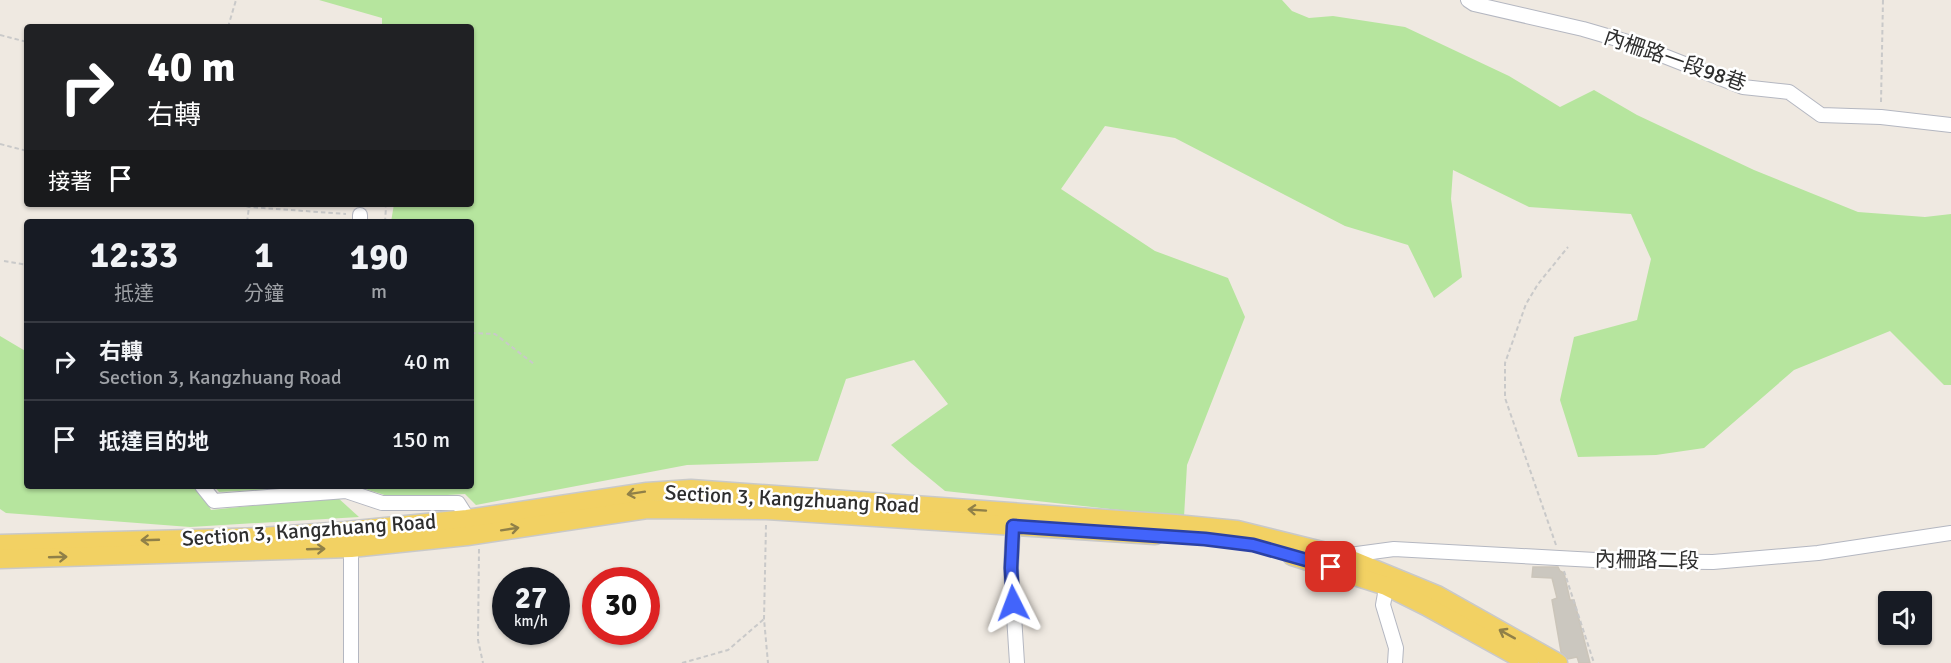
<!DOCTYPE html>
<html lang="zh-TW">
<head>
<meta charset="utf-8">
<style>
  :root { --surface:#171b24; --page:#20242c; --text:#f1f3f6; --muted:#9ea1a6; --line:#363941 }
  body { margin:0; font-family:Signika,"Noto Sans TC",sans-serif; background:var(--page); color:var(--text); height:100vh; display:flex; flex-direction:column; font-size:22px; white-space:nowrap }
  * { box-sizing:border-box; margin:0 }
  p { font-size:20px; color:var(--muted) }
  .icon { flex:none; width:33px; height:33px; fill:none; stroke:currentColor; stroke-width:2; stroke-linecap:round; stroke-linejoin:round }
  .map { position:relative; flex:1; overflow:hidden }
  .drawer { position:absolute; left:24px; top:219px; width:450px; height:270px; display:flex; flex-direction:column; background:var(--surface); border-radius:6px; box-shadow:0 2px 4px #0004 }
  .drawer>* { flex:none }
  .hud { position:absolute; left:24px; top:24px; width:450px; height:183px; border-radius:6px; box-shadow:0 2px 4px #0004; background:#202124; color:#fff; overflow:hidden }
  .tools { position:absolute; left:1878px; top:591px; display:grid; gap:12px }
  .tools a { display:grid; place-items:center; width:54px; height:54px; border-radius:6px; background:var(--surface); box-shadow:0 2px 4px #0004; font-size:30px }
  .speed { position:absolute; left:492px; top:567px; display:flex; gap:12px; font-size:30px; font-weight:700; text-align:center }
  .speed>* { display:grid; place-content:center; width:78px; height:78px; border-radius:50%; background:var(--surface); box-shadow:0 2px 4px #0004; line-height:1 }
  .speed small { font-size:15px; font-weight:400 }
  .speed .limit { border:9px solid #d22; background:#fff; color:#111 }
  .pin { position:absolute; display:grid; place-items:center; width:51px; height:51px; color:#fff; margin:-26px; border-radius:12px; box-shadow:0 3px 9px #0006 }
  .me { position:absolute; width:66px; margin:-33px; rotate:357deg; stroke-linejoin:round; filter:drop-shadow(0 0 4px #0008) }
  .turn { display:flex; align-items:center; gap:21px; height:126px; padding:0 24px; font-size:27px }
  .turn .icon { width:78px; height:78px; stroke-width:2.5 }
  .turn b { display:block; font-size:42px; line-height:51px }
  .then { display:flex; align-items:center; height:57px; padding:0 24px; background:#0003; gap:12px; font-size:22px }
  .eta { display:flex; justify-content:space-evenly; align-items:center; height:102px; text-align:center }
  .eta b { font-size:36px; font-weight:700; line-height:42px }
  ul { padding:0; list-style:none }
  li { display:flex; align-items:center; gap:18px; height:78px; padding:0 24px; border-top:2px solid var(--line) }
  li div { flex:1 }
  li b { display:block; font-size:22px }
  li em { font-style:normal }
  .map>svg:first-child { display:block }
  .green { fill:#b6e59e }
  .building { fill:#cbc7bf; stroke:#cbc5ba; stroke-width:1.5 }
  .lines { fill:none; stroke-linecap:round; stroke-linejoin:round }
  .minor-casing { stroke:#b4b7c1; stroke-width:16 }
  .major-casing { stroke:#c9c9c9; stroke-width:21 }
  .path { stroke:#c9c9c9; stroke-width:2; stroke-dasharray:4.5 3; stroke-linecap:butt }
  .minor { stroke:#fff; stroke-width:14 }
  .major { stroke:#f2d163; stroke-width:18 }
  .oneway { stroke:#908048 }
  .route-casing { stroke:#2b41a3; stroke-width:15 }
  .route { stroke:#4264fb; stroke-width:10 }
  .labels { text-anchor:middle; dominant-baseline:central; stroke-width:5; stroke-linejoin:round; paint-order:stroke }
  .street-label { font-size:21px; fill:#2e2e2e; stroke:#fff }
</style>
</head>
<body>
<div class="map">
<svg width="1951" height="663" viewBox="0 0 1951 663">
  <rect width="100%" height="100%" fill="#efe9e1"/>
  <g class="green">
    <polygon points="319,0 1282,0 1292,11 1309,18 1333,16 1405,27 1509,76 1560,107 1594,90 1637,115 1754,170 1858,212 1925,217 1951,214 1951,385 1944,385 1890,331 1794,370 1704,448 1656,455 1578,457 1560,400 1574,337 1637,320 1651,259 1631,214 1529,207 1453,170 1451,199 1462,277 1434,298 1408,245 1345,226 1175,138 1105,126 1061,189 1155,251 1228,278 1245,317 1187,465 1184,517 945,491 911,463 891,445 948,404 914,360 846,379 818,461 687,465 476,505 465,494 394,498 356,486 471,486 471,222 391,222 394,204 471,204 471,27 382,27 382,18"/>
    <polygon points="0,336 27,352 27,486 198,486 211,510 337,497 359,517 190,527 6,513 0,509"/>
    <polygon points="214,486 336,486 219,492"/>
  </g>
  <polygon class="building" points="1533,567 1558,567 1560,571 1564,573 1570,600 1574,600 1590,663 1579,663 1577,657 1568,659 1561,652 1552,600 1557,598 1552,578 1532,577"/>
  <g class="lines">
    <defs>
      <g id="minor">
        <polyline points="1468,0 1474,4 1583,29 1631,43 1743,87 1789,92 1821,115 1881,117 1951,125"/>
        <polyline points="360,215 360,222"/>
        <polyline points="202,486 214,501 346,491 382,503 458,503 472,525"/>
        <polyline points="1013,526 1011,568 1017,663"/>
        <polyline points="1342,556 1394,549 1613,561 1713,562 1818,553 1951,533"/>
        <polyline points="1388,577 1383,605 1396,648 1395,663"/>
        <polyline points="351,663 351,548"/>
      </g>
      <g id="major">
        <polyline points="0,544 261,537 345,531 467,519 647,492 691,489 1175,524 1237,530 1342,556 1437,595 1558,663"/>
        <polyline points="1292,556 1386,586 1426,606 1529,663"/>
        <polyline points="0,559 351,548 467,536 647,509 767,510 1155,535"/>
      </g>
    </defs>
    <use href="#minor" class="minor-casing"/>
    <use href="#major" class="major-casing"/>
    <g class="path">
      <polyline points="228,27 236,0"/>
      <polyline points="0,35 27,42"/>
      <polyline points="1881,102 1883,0"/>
      <polyline points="0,144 27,151"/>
      <polyline points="239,204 249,207 346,214"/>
      <polyline points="383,204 386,207 385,222"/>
      <polyline points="247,222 249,207"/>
      <polyline points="4,261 27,265"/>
      <polyline points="471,333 495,334 534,364"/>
      <polyline points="766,525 764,619 768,663"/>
      <polyline points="1556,545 1505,398 1505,363 1526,304 1538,284 1568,247"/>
      <polyline points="479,549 478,640 483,663"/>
      <polyline points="1564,571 1594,663"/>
      <polyline points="682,663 728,650 764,619"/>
    </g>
    <use href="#minor" class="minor"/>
    <use href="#major" class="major"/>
  </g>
  <defs><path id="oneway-shaft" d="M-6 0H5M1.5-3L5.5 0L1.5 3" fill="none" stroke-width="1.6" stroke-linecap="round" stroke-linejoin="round" transform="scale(1.5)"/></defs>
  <g class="oneway">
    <use href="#oneway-shaft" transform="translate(636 493) rotate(171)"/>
    <use href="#oneway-shaft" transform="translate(977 510) rotate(-176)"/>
    <use href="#oneway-shaft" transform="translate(510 529) rotate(-9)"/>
    <use href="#oneway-shaft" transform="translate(150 540) rotate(178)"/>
    <use href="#oneway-shaft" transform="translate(316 549) rotate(-2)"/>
    <use href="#oneway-shaft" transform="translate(58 557) rotate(-2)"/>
    <use href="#oneway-shaft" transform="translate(1507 634) rotate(-151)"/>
  </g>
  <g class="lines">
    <defs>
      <polyline id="route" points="1013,603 1011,568 1013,526 1205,539 1253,545 1331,567"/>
    </defs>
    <use href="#route" class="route-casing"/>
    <use href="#route" class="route"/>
  </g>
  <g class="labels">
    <g class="street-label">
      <text transform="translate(1675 60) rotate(19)">內柵路一段98巷</text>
      <text transform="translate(792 499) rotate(3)">Section 3, Kangzhuang Road</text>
      <text transform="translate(309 530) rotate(-4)">Section 3, Kangzhuang Road</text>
      <text transform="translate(1647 560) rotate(1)">內柵路二段</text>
    </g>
  </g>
</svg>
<div class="tools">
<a><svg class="icon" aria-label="sound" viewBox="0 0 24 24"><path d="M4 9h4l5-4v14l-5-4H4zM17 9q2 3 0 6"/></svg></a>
</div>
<div class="speed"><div>27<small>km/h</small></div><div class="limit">30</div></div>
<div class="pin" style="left:1331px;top:567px;background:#d93025"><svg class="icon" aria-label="arrive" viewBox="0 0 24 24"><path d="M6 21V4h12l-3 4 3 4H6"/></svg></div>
<svg class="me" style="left:1013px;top:603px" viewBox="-20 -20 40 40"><path d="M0-17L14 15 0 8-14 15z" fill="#4264fb" stroke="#fff" stroke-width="4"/></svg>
<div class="hud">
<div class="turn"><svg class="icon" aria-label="right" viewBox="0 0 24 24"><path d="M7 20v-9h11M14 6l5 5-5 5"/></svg><div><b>40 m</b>右轉</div></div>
<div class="then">接著<svg class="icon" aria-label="arrive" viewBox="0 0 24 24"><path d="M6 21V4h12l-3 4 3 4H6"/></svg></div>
</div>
<section class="drawer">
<div class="eta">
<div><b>12:33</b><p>抵達</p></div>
<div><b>1</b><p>分鐘</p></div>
<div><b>190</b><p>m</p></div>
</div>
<ul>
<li><svg class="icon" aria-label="right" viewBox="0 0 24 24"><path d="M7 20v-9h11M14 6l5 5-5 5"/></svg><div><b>右轉</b><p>Section 3, Kangzhuang Road</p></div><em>40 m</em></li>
<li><svg class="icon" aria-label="arrive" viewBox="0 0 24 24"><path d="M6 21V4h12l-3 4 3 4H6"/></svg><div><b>抵達目的地</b></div><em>150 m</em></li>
</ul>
</section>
</div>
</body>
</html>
